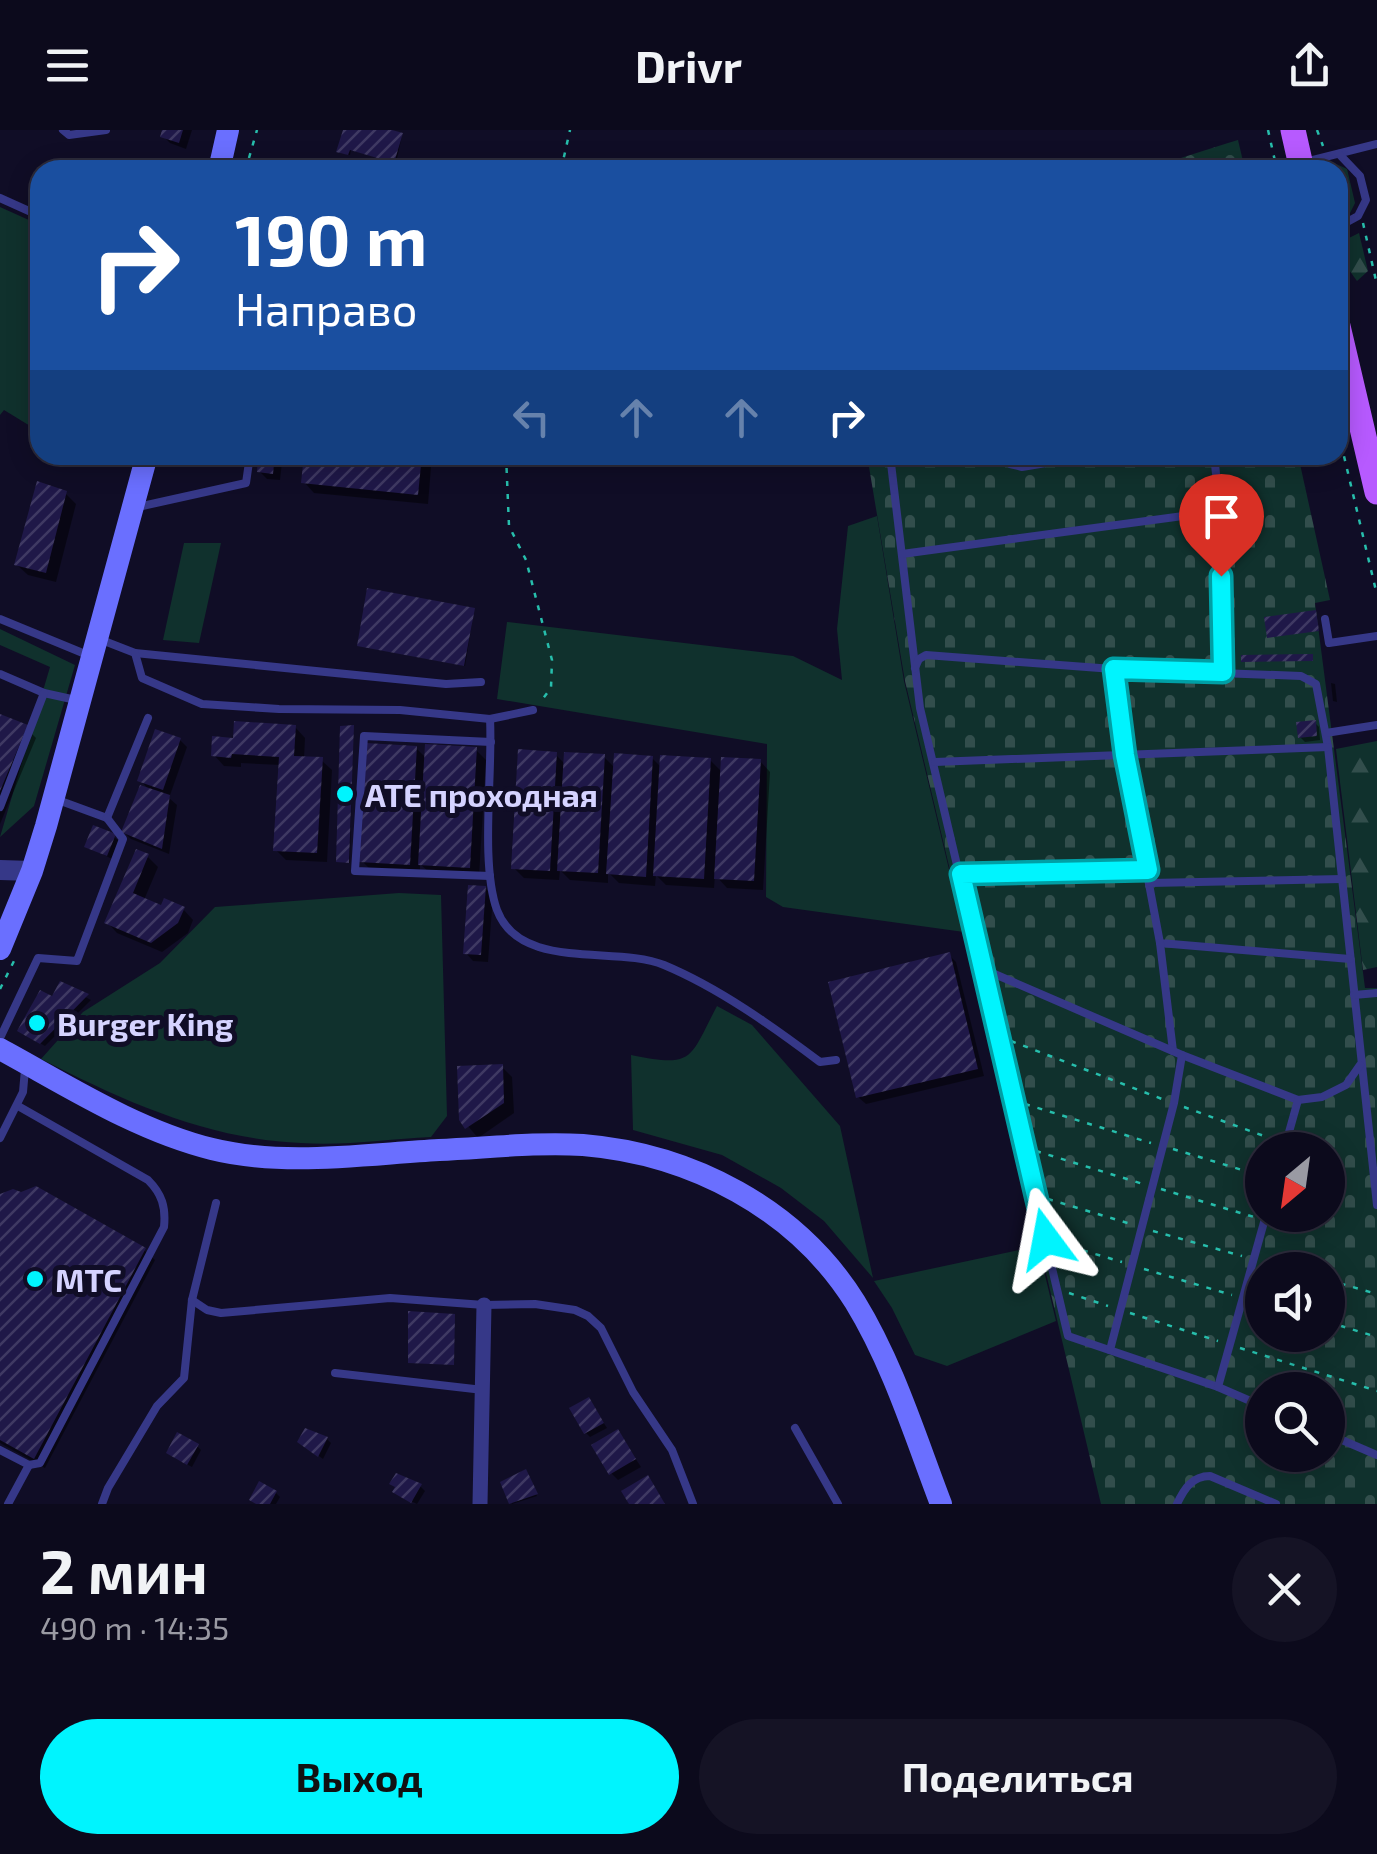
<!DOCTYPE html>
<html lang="ru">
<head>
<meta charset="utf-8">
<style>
  :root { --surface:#0c0a1c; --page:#151325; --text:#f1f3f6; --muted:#9a9aa3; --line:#2c2b3b; --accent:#00f4fe }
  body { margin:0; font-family:"Exo 2",sans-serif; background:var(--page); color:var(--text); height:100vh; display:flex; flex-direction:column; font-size:38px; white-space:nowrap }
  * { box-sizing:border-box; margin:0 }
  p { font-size:32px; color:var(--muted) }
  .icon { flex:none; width:55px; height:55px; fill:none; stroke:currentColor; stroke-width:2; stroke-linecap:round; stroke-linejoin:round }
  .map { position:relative; height:1374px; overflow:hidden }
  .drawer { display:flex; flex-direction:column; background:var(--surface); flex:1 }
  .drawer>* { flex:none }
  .guide { position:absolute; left:30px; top:30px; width:1318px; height:305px; border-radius:30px; box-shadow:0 5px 25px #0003,0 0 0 2px var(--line); background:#1a4fa0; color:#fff; overflow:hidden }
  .needle { width:65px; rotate:209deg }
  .buttons { position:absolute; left:1245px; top:1002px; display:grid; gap:20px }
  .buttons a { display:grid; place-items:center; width:100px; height:100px; border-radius:50%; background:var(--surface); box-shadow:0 5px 25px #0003,0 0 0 2px var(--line); font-size:50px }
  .pin { position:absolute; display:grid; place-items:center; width:85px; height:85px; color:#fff; margin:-102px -42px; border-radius:50% 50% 50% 0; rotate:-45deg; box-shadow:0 0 10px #0007 }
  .pin .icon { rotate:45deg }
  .me { position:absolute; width:110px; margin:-55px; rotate:347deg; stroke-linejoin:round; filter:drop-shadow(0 0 8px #0008) }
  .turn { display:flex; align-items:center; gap:35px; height:210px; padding:0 40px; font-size:45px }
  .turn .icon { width:130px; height:130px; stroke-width:2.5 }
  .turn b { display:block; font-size:70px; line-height:85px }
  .lanes { display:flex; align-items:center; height:95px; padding:0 40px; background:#0003; justify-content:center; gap:50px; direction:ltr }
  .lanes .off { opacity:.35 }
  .round { display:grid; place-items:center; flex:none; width:105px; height:105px; border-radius:52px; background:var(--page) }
  .summary { display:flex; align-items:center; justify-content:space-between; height:170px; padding:0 40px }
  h1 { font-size:60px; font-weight:700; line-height:75px }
  .action { display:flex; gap:20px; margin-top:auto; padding:20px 40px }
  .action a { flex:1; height:115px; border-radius:60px; background:var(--accent); color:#111; font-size:40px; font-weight:700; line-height:115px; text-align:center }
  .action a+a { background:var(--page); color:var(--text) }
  header { display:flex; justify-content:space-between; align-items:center; height:130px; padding:0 40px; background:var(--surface); font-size:45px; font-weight:700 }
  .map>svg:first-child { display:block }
  .green { fill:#10312d }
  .forest { fill:url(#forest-firs) }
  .cemetery { fill:url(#cemetery-stones); fill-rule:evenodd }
  .shadow { fill:#0007 }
  .building { fill:url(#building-hatch) }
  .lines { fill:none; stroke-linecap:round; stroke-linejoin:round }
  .path { stroke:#27beac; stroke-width:2.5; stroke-dasharray:5 8; stroke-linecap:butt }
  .service { stroke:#363888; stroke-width:8 }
  .minor { stroke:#363888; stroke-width:15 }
  .tertiary { stroke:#363888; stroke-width:20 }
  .secondary { stroke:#6a6fff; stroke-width:22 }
  .primary { stroke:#b75aff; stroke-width:25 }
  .route-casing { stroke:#009fa5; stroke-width:25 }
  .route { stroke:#00f4fe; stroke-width:18 }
  .poi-dot { fill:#00f4fe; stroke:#100d26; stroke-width:4 }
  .labels { text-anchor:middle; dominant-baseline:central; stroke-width:10; stroke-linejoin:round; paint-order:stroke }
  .poi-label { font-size:32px; font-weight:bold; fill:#d5d3ff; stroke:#100d26; text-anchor:start }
</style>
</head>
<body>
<header><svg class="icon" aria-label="menu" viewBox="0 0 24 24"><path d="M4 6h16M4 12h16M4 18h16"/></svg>Drivr<svg class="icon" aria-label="share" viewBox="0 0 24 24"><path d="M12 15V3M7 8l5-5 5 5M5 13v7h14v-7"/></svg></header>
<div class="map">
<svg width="1377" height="1374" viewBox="0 0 1377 1374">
  <defs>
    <pattern id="forest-firs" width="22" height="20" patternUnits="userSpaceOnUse" patternTransform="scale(2.5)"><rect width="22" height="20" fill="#10312d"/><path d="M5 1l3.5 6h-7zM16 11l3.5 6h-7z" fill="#324e4c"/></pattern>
    <pattern id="cemetery-stones" width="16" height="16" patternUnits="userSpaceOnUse" patternTransform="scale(2.5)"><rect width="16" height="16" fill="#10312d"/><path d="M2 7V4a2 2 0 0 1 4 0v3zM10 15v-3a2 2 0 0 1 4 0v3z" fill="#324e4c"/></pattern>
    <pattern id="building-hatch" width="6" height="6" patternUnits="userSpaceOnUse" patternTransform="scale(2.5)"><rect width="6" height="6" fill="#1f1848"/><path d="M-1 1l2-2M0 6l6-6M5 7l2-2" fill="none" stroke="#3f3963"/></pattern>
  </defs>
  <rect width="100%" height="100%" fill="#100d26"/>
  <g class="green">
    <polygon points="0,77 40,95 40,302 4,280 0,285"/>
    <polygon points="877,386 904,551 964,802 783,777 766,767 767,614 497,569 507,492 793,526 842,550 837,499 848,396"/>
    <polygon points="184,413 221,413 199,513 163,510"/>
    <polygon points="0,499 75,535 34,676 0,707 50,537 0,515"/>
    <path d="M399,763l42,2 6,221 -16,21c-42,2 -87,9 -130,6 -95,-4 -177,-42 -260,-84l42,-47 77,-49 55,-56z"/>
    <path d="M717,876l35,19 88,101 33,152 -49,-57 -43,-33 -59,-33 -89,-25 -2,-75c64,13 58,4 86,-49z"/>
    <polygon points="1038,1116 1056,1191 947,1236 915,1225 892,1178 874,1151"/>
  </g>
  <g class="forest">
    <polygon points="1332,32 1347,39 1355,73 1348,87 1338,86 1338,40 1322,40 1320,35"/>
    <polygon points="1359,103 1368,141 1357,151 1344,133 1342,118 1349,108"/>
    <polygon points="1377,611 1377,837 1363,840 1336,619"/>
  </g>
  <g class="cemetery">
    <polygon points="1238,10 1245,40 1143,40 1228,13"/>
    <path d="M867,325h431l32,145 -15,3 50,385h12v516h-276l-196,-823zM1262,1020h66v65h-66zM1262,1140h66v65h-66zM1262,1260h66v65h-66z"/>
  </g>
  <g class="shadow">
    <polygon points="165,0 192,0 186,19 170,13 163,6"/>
    <polygon points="345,0 383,0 402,6 396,33 351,20 350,25 340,23"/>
    <polygon points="261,325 293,325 292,333 282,332 280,350 267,349 259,341"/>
    <polygon points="307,325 432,325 428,374 314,363 304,352"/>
    <polygon points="66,364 76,374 56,452 28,445 17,435"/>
    <polygon points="474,481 465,536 361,516"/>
    <polygon points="1331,553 1335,554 1337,572 1333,571"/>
    <polygon points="0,586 26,598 36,608 0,694"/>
    <polygon points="1315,593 1319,597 1320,610 1305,612 1300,607"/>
    <polygon points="295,597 305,608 304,629 321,630 332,640 327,732 286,730 276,720 281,635 241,633 241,637 224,636 214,625"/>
    <polygon points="353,598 350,733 340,732 338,731"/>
    <polygon points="180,610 187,617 169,668 177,675 169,724 131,709 124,702 150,661 140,650"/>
    <polygon points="416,618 427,629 476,620 486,630 479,747 431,744 420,734 420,744 372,741 362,731"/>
    <polygon points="555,624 566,635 604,627 615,638 652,628 662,638 710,630 723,643 760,631 770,642 763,760 727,758 715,745 714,758 666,755 656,745 655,756 619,753 608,742 608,753 570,750 560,740 559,750 524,748 514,738"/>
    <polygon points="114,707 119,711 112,729 87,716"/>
    <polygon points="148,727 158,737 144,770 162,778 183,779 193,790 188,803 162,822 117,803 107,792"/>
    <polygon points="485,758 493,766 488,832 473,831 466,823"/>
    <polygon points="949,825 956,832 984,946 866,974 858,967"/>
    <polygon points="61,854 91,870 45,916 25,905"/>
    <polygon points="502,937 512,947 514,983 478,1008 462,989"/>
    <polygon points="0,1067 144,1120 155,1130 45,1338 0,1313"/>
    <polygon points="589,1270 607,1298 590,1307 586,1303"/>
    <polygon points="618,1302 641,1337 618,1350 611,1343"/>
    <polygon points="327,1309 331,1313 323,1329 305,1316"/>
    <polygon points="197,1316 201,1320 192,1337 173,1327"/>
    <polygon points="527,1343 537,1366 512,1374 504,1353"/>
    <polygon points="420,1356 425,1361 417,1374 400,1366"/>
    <polygon points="276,1363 280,1367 276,1374 256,1374"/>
  </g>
  <g class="building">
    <polygon points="162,0 183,0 179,13 160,7"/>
    <polygon points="343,0 392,0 403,3 394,33 350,20 348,25 336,22"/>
    <polygon points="258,325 275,325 273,344 257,342"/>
    <polygon points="304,325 422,325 418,365 301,353"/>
    <polygon points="37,351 67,361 46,443 14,435"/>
    <polygon points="367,458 475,478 464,536 357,516"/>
    <polygon points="1316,480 1319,501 1267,508 1264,487"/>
    <polygon points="1313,524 1313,531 1241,532 1241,525"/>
    <polygon points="0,584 28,595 0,661"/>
    <polygon points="1316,590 1317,606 1298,608 1296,592"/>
    <polygon points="234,591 296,595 294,626 323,627 317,723 273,721 279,627 232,624 231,628 211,626 212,606 233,608"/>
    <polygon points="354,595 349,733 336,732 340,596"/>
    <polygon points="155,599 181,608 163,660 137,651"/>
    <polygon points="366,613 417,616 410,735 359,732"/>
    <polygon points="425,614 477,617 470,738 418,735"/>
    <polygon points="518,619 557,622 550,741 511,739"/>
    <polygon points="564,622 605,624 598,743 557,741"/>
    <polygon points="614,623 653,626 646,747 606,744"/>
    <polygon points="660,625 711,628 704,749 653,746"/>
    <polygon points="721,627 761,629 754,751 714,749"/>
    <polygon points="140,655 170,665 162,719 121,702"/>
    <polygon points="93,695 116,704 107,726 84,717"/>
    <polygon points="136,719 149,724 133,763 161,775 164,768 185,777 178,793 151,813 104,793"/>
    <polygon points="468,755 486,756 481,825 463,824"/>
    <polygon points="950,822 978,939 856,968 828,852"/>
    <polygon points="60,851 89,864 40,914 17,901 40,860 52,866"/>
    <polygon points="503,934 504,973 465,999 459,990 457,936"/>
    <polygon points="36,1056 146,1118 34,1329 0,1310 0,1064 13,1059 21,1062"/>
    <polygon points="408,1181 455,1184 454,1235 408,1233"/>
    <polygon points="589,1267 604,1293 584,1304 569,1278"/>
    <polygon points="305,1298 328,1307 318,1327 297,1312"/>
    <polygon points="618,1299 636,1329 609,1345 591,1315"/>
    <polygon points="177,1302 199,1314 187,1335 166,1323"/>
    <polygon points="526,1339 538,1364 509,1374 500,1352"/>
    <polygon points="396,1343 422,1354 411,1373 392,1362 395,1357 389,1354"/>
    <polygon points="648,1345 665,1374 629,1374 621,1361"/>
    <polygon points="259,1351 277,1361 270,1374 256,1374 249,1370"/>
  </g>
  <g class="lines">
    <g class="path">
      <polyline points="1268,0 1277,40"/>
      <polyline points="1317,0 1323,16"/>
      <polyline points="249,28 257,0"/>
      <polyline points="561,40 570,0"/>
      <polyline points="1363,93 1377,155"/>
      <polyline points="1338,115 1341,135 1338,136"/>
      <polyline points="1338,301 1377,465"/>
      <polyline points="506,325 509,396 526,430 552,530 551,558 541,571"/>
      <polyline points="0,859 15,829"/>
      <polyline points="1011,911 1162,969"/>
      <polyline points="1025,974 1151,1013"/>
      <polyline points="1184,977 1275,1010"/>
      <polyline points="1173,1019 1262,1046"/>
      <polyline points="1036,1021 1143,1054"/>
      <polyline points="1161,1059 1254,1087"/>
      <polyline points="1048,1069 1131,1094"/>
      <polyline points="1153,1101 1242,1126"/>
      <polyline points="1058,1113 1122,1132"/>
      <polyline points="1264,1132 1291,1140"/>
      <polyline points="1144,1139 1232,1165"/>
      <polyline points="1328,1150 1377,1164"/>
      <polyline points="1069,1163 1108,1176"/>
      <polyline points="1130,1183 1218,1211"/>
      <polyline points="1328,1192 1377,1207"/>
      <polyline points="1240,1218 1377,1261"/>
    </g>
    <g class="service">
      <polyline points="63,0 69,5 106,0"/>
      <polyline points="1305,32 1377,14"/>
      <polyline points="0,68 40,86"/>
      <polyline points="1338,97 1358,86 1366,70 1360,46 1339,24"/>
      <polyline points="890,325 920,578 1068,1206 1218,1257 1262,1276"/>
      <polyline points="1006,325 1010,334 1022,337 1094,325"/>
      <polyline points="1214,325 1220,381 1223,542"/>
      <polyline points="138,377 246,353 250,325"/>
      <polyline points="902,424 1220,381"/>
      <polyline points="0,489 90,526"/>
      <polyline points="1325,489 1329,513 1377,506"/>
      <polyline points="99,509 135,523 446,554 481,552"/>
      <polyline points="135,523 142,548 202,574 279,579 400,580 490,589 533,580"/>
      <polyline points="915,538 919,529 926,525 1113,539 1301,546 1316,554 1328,617 1377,1075"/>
      <polyline points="1113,539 1125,625 1160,813 1350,829"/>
      <polyline points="0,544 44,563 76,570"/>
      <path d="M490,589c3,53 -10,144 7,191 23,62 119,35 167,55 55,23 108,61 156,97l16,-2"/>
      <polyline points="1326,603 1377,595"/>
      <polyline points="935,632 1328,617"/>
      <polyline points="58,670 107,688 148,588"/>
      <polyline points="0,677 44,563"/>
      <polyline points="961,744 1147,740"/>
      <polyline points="490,746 355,741 364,606 491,612"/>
      <polyline points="1150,753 1342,749"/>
      <polyline points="1160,813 1173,921"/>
      <polyline points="983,839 1182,925 1298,970 1322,967 1346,955 1360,935"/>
      <polyline points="1354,865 1377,863"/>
      <polyline points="0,908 38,828 77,831 123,709 107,688"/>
      <path d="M18,976l130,74c14,14 18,27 16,47l-124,236 -11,2"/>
      <polyline points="0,1008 23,962 25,939"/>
      <polyline points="1284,1020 1298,970"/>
      <polyline points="192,1170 207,1180 221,1183 390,1168 484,1175 535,1174 575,1180 588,1186 601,1198 633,1262 672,1320 693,1374"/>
      <polyline points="1110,1220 1174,973 1182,925"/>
      <polyline points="335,1243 483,1260"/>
      <polyline points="1218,1257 1266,1085"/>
      <polyline points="795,1298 838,1374"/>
      <polyline points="1328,1304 1377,1325"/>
      <polyline points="0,1320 29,1335 8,1374"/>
      <polyline points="102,1374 108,1358 157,1276 184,1248 192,1170 216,1073"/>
      <path d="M1177,1374c7,-15 15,-28 33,-28l66,28"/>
    </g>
    <polyline class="minor" points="480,1374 484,1175"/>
    <polyline class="tertiary" points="0,740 32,741"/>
    <g class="secondary">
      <polyline points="219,40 228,0"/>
      <polyline points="0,819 32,741 46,696 147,325"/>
      <path d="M0,919c68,37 136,81 212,100 72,18 154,5 227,1 47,-2 97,-8 144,-5 108,9 213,63 272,157 38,62 60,134 86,202"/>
    </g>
    <g class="primary">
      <polyline points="1293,0 1302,40"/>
      <polyline points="1338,196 1377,362"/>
    </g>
  </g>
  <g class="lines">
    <defs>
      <polyline id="route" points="1046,1109 961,744 1148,740 1125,625 1114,539 1223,542 1221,446"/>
    </defs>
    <use href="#route" class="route-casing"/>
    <use href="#route" class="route"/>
  </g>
  <g class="poi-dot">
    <circle cx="345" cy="664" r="10"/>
    <circle cx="37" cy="893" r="10"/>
    <circle cx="35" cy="1149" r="10"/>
  </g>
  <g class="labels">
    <g class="poi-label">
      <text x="365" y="664">АТЕ проходная</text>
      <text x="57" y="893">Burger King</text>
      <text x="55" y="1149">МТС</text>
    </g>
  </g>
</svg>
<div class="buttons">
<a><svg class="needle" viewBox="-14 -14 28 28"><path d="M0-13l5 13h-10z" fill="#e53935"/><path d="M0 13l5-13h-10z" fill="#9a9aa3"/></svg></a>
<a><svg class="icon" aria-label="sound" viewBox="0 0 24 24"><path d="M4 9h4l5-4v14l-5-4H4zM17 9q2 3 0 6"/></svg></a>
<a><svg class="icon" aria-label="search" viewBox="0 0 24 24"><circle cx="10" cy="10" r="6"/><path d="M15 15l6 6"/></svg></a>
</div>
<div class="pin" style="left:1221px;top:446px;background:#d93025"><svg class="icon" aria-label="arrive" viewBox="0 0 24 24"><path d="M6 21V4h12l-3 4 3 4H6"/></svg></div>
<svg class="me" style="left:1046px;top:1109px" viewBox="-20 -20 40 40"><path d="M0-17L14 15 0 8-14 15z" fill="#00f4fe" stroke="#fff" stroke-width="4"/></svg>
<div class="guide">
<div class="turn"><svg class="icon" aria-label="right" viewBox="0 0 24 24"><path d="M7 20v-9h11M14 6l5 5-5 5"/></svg><div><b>190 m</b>Направо</div></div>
<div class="lanes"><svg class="icon off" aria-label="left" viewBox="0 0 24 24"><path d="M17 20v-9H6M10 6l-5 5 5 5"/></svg><svg class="icon off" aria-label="ahead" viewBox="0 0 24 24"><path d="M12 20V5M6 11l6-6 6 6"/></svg><svg class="icon off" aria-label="ahead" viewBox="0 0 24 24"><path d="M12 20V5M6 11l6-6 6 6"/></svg><svg class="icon" aria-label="right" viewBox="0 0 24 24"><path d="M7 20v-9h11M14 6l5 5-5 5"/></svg></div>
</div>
</div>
<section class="drawer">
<div class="summary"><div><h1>2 мин</h1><p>490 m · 14:35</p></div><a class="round"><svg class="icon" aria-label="close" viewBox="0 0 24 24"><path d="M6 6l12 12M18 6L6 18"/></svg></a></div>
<div class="action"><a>Выход</a><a>Поделиться</a></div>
</section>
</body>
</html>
